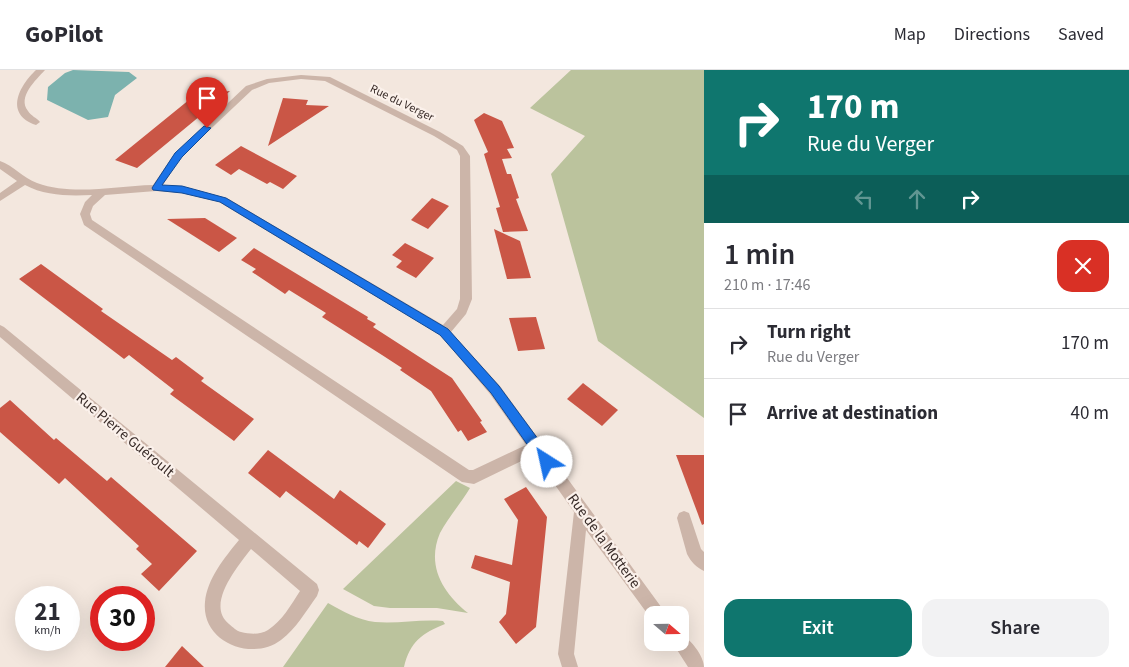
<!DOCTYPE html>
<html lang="en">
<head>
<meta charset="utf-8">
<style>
  :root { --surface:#fff; --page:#f2f2f3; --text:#2b2b33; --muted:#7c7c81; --line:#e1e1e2; --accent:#0f766e }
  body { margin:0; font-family:"Source Sans 3",sans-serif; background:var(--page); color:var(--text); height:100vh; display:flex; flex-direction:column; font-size:19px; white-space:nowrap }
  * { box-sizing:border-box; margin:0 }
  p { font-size:16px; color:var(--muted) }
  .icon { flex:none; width:28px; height:28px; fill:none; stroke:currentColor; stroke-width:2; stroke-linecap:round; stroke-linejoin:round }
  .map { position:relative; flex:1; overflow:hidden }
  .side { display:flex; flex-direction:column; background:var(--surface); width:425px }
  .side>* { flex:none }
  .hud { background:#0f766e; color:#fff; overflow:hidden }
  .needle { width:32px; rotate:110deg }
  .tools { position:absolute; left:644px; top:536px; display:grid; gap:10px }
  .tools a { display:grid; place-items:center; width:45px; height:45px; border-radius:10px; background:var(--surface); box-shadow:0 5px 20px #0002; font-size:25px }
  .speed { position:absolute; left:15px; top:516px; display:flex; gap:10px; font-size:25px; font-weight:700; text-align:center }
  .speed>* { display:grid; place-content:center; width:65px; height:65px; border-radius:50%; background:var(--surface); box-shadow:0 5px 20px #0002; line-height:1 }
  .speed small { font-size:12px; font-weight:400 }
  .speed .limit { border:8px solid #d22; background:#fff; color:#111 }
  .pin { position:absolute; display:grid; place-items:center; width:42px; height:42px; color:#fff; margin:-51px -21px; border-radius:50% 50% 50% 0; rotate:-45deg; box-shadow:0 0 5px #0007 }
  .pin .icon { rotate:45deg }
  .me { position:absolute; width:55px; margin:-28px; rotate:325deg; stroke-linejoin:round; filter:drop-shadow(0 0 4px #0008) }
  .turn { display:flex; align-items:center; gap:18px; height:105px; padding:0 20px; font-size:22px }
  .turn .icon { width:65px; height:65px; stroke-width:2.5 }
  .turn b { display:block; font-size:35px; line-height:42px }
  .lanes { display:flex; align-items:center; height:48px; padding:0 20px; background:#0003; justify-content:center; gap:25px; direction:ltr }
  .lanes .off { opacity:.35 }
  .round { display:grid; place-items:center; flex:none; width:52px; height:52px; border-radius:15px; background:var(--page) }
  .head { display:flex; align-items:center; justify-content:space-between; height:85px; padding:0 20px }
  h1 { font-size:30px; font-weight:600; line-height:38px }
  .action { display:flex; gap:10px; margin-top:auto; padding:10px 20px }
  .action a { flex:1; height:58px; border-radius:15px; background:var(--accent); color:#fff; font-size:20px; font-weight:600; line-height:58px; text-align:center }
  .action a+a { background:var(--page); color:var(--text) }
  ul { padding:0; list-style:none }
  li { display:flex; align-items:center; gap:15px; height:70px; padding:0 20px; border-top:1px solid var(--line) }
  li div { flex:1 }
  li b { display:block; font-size:19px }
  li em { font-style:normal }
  header { display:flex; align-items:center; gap:30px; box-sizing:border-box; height:70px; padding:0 25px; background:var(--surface); border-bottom:1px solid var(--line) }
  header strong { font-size:24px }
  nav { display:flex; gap:28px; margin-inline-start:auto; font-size:18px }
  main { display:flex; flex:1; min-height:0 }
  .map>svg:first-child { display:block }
  .green { fill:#bbc39d }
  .water { fill:#7cb2ae }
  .building { fill:#ca5646 }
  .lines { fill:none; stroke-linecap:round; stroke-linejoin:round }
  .minor { fill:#ccb5a9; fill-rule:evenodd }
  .route { fill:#1a73e8; stroke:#114b97 }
  .labels { text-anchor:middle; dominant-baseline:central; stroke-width:4.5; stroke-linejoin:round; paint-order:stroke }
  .far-street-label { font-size:12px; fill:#392c29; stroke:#fbf1eb }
  .street-label { font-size:15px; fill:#392c29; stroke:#fbf1eb }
</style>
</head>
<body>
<header>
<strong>GoPilot</strong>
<nav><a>Map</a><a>Directions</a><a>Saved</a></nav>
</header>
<main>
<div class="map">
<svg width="704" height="597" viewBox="0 0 704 597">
  <rect width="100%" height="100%" fill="#f3e7de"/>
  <g class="green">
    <polygon points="571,0 704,0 704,348 598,271 551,104 585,66 530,38"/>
    <path d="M456,411l14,7c-9,15 -22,30 -30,45 -14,33 3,60 28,80l-31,-5h-47l-16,-2 -31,-17z"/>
    <path d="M328,533c14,8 30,17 47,19 23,2 45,-3 68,-1l2,3c-23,9 -35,18 -41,43h-121z"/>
  </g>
  <polygon class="water" points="73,0 129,2 137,8 115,25 108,47 88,50 47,30 48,17 65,3"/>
  <g class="building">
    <polygon points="230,21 202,46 200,46 137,98 115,90 195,25"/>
    <polygon points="283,28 308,30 306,35 329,36 268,76"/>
    <polygon points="484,43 502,51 514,78 507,79 512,88 502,89 507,104 511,104 519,128 516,129 528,161 503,162 496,138 500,137 484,84 488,82 474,50"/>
    <polygon points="241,76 297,106 283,119 270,112 267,114 239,99 231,105 215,95"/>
    <polygon points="432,128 449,136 428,159 411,150"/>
    <polygon points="205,148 237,168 219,182 167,149"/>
    <polygon points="494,159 520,171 531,208 507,209"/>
    <polygon points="405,173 434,188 416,208 396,197 402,191 392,185"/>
    <polygon points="254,178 368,247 367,249 376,254 373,257 452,308 482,351 480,352 487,362 468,371 461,360 458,362 431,321 400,300 402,298 382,285 322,247 326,243 289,220 285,224 252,202 256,199 241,190"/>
    <polygon points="41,194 103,239 101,241 172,290 176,287 204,308 201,311 254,349 234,371 170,324 174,320 129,285 124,289 19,209"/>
    <polygon points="536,247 545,279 518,281 509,248"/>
    <polygon points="583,313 618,340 602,356 567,329"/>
    <polygon points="10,330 54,370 56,368 107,411 111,407 197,481 159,521 141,504 152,494 136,479 139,476 65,408 59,414 0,362 0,338"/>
    <polygon points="268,380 334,429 340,420 386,454 368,478 359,471 357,475 286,421 280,428 248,403"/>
    <polygon points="676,385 704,385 704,454 702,455"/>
    <polygon points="526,417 547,447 536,557 516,574 499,552 506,544 510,512 471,498 475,485 512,495 518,450 504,429"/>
    <polygon points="182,576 204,597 165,597"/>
  </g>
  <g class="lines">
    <g class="minor">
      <path d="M36,0h9c-9,10 -28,27 -17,41 3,5 9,7 12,11l-4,3c-32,-11 -17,-39 0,-55z"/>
      <path d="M301,5l29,2 110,55 23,14 7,10 2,143 -6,15 -15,18 49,54 167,229h-15v5l-66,-90 -12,124 4,13h-16l-4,-13 16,-142 -40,-57 -60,29 -12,-2 -378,-257 -4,-11 5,-12 7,-7c-23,1 -47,1 -67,-10l-25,16v-8l17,-12 -17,-12v-8c13,4 23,17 37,22 36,13 78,3 116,2l22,-32 71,-67 21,-7zM301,9l24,2 109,55 23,14 3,6v143l-3,10 -14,16 -216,-127 -38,-10 -26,-3 18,-28 71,-67 17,-7zM156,121l25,2 38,9 221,133 50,59 36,51 -53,25h-4l-377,-250 -2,-6 3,-8 12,-11z"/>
      <path d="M0,255l4,2 313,257 2,6 -2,6c-11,15 -21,33 -36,44 -29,22 -80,2 -76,-38 2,-23 20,-45 34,-62l-239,-203zM251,479l49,42c-9,14 -18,30 -32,39 -8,5 -18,4 -27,2 -5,-1 -8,-5 -12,-8 -24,-19 9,-58 22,-75z"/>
      <path d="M684,441l5,2 12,36 3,3v19c-8,-4 -13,-9 -17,-17l-10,-36 2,-5z"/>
      <path d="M680,564c10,4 24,22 24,33h-16l-16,-25h8z"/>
    </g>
  </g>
  <polygon class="route" points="204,56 211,58 182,87 162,115 182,116 226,128 448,259 499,316 552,388 554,392 552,397 547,398 543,397 491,323 440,265 220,132 182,123 153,120 152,118 175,83"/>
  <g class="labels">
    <g class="far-street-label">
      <text transform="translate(402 33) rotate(26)">Rue du Verger</text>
    </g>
    <g class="street-label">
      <text transform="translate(125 365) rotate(40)">Rue Pierre Guéroult</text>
      <text transform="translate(604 471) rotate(54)">Rue de la Motterie</text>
    </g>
  </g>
</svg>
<div class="tools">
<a><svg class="needle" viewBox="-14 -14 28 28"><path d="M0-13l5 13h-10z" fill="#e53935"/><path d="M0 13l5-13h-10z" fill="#7c7c81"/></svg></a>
</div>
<div class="speed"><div>21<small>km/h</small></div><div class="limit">30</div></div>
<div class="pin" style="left:207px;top:58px;background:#d93025"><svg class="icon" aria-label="arrive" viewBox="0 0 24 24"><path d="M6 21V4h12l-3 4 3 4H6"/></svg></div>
<svg class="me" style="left:547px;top:392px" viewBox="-20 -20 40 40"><circle r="19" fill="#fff"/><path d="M0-13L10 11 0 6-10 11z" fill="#1a73e8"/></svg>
</div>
<section class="side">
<div class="hud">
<div class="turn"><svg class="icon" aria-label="right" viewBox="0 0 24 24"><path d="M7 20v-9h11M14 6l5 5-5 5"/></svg><div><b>170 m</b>Rue du Verger</div></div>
<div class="lanes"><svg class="icon off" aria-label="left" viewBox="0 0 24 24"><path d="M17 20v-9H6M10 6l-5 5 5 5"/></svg><svg class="icon off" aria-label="ahead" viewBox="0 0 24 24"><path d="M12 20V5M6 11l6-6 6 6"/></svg><svg class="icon" aria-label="right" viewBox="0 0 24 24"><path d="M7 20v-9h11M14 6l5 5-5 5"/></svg></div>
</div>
<div class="head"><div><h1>1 min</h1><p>210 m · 17:46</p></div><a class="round" style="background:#d93025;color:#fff"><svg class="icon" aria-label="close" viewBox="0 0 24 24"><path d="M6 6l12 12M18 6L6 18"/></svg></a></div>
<ul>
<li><svg class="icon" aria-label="right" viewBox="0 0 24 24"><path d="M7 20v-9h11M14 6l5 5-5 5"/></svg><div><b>Turn right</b><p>Rue du Verger</p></div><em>170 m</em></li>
<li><svg class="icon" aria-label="arrive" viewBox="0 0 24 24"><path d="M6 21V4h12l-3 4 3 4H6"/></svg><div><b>Arrive at destination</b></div><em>40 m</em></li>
</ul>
<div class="action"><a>Exit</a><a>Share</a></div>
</section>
</main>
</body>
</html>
